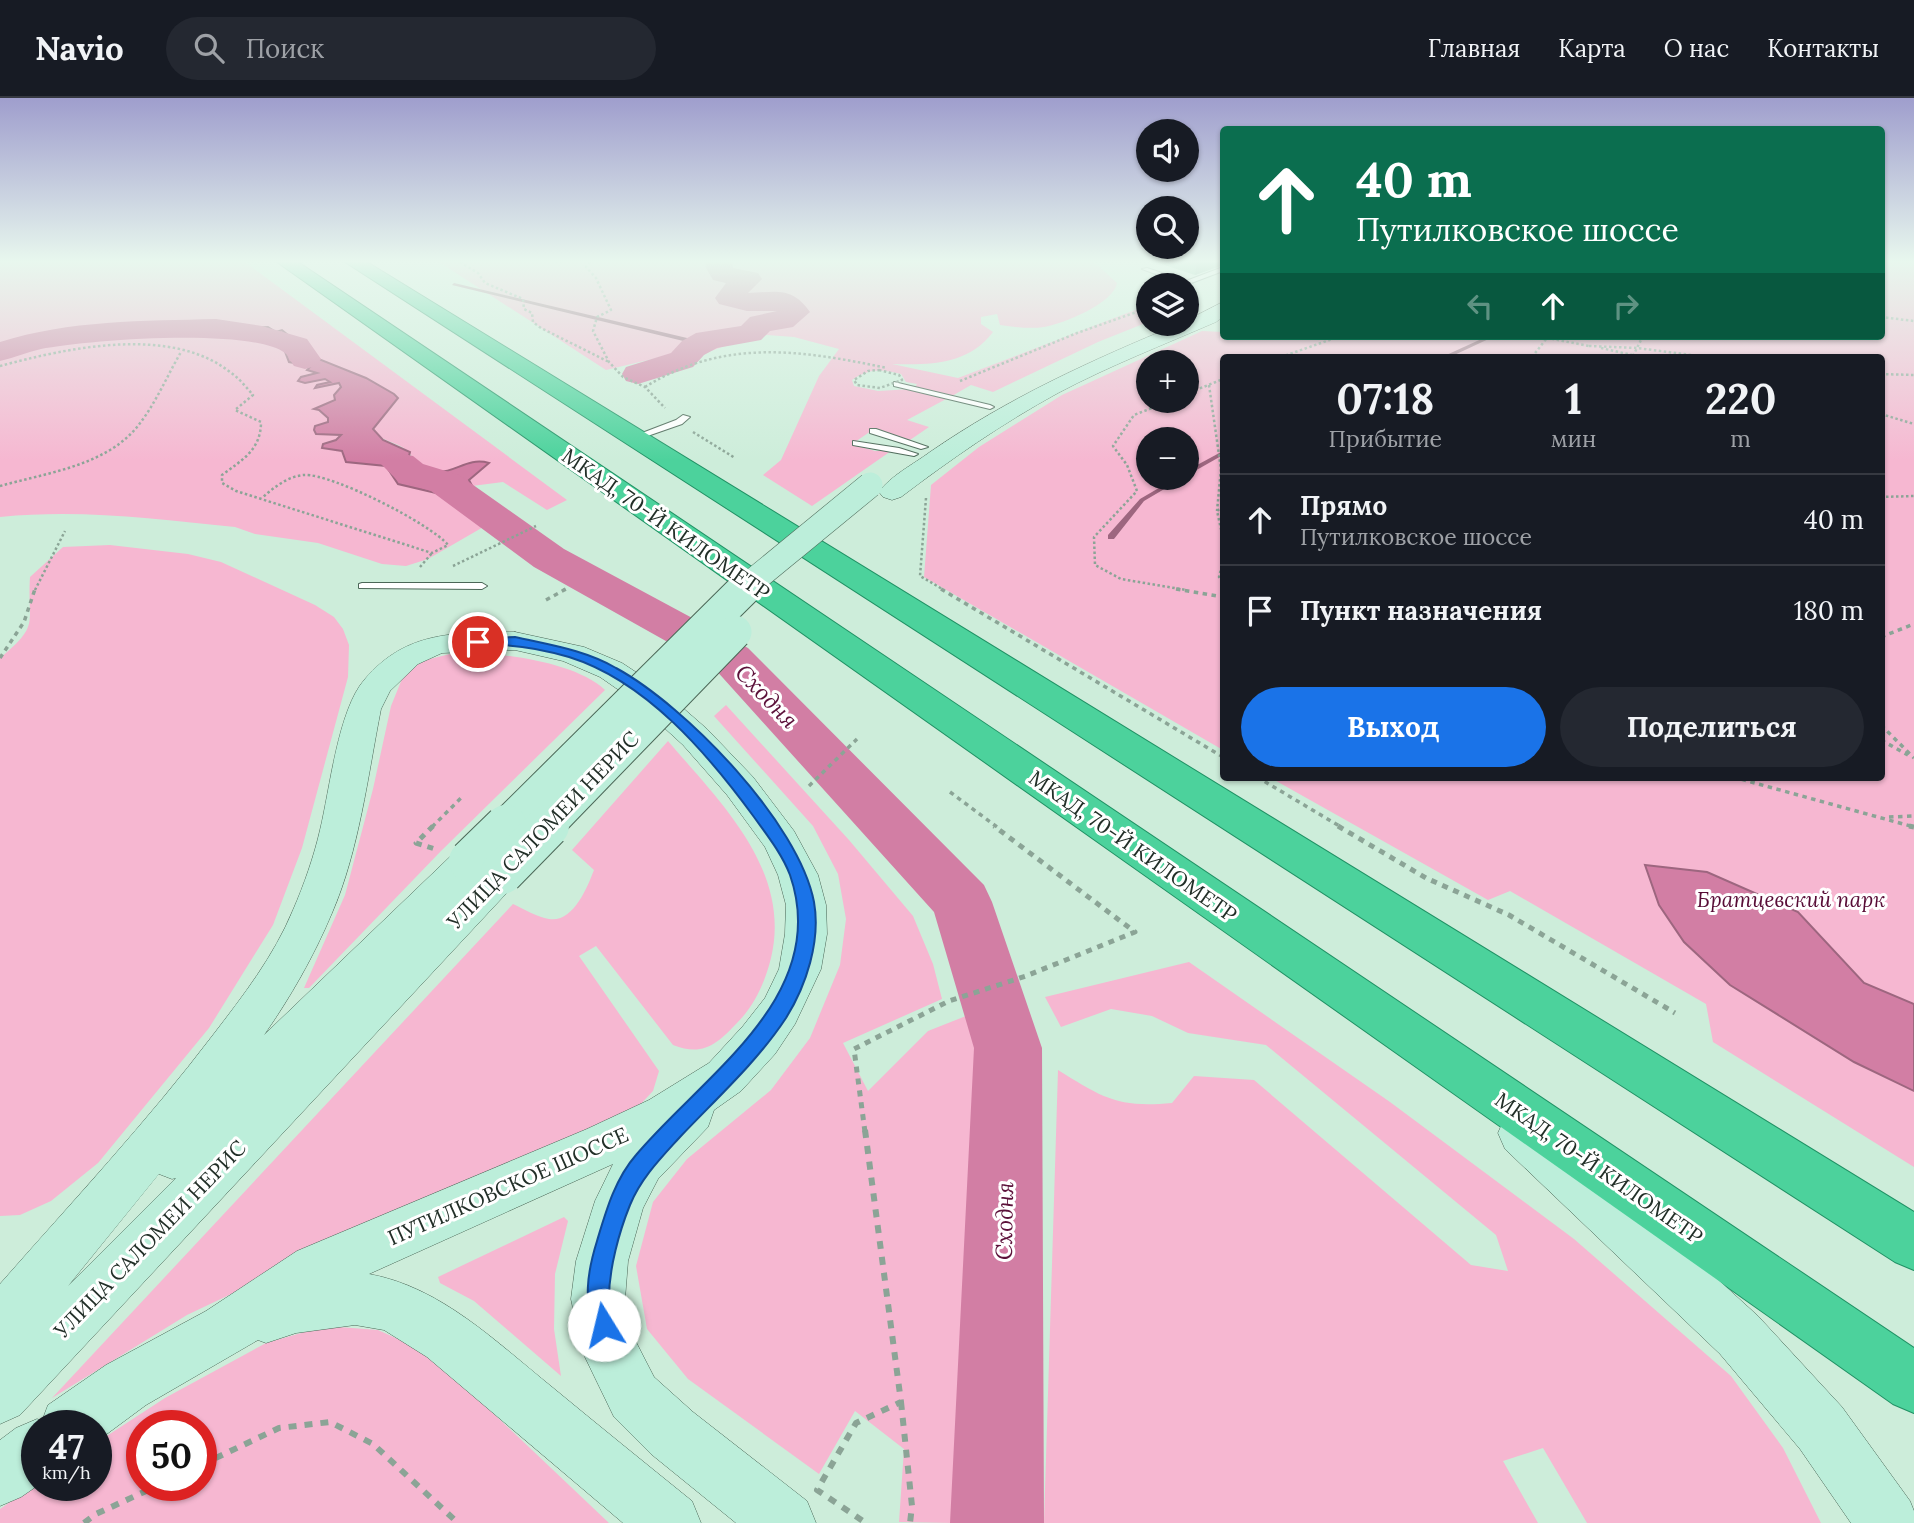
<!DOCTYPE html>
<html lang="ru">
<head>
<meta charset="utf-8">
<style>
  :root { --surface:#171b24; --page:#242831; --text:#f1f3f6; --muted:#9ea1a6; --line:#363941; --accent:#1a73e8 }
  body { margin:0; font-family:Lora,serif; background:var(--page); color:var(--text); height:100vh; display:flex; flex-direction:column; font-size:26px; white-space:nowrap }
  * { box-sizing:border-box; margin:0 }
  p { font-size:23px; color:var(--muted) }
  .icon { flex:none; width:38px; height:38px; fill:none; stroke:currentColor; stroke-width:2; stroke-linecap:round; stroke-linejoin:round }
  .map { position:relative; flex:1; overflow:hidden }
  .panel { position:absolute; left:1220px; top:256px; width:665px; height:427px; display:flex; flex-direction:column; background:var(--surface); border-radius:7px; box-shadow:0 2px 5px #0004 }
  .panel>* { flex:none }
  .guide { position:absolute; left:1220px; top:28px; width:665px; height:214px; border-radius:7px; box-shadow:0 2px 5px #0004; background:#0b6e4f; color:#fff; overflow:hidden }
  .buttons { position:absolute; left:1136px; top:21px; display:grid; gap:14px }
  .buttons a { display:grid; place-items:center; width:63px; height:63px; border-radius:50%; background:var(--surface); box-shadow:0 2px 5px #0004; font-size:35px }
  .speed { position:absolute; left:21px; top:1312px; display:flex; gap:14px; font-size:35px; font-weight:700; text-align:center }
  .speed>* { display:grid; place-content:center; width:91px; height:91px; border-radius:50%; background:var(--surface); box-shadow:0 2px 5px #0004; line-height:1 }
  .speed small { font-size:18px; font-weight:400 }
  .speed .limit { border:10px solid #d22; background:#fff; color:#111 }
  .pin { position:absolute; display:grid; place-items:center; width:60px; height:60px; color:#fff; margin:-30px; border:4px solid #fff; border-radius:50%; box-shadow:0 2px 7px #0007 }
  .me { position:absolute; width:77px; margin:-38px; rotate:351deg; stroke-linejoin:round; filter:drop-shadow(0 0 5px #0008) }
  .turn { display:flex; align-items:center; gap:24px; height:147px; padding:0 21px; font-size:32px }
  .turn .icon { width:91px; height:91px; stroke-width:2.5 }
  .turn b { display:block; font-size:49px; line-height:60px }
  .lanes { display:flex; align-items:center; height:66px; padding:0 21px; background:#0003; justify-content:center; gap:35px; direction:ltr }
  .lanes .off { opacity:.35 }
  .eta { display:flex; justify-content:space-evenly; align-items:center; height:119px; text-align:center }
  .eta b { font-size:42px; font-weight:700; line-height:49px }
  .primary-button { display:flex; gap:14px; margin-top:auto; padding:14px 21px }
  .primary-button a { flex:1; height:80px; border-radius:42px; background:var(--accent); color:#fff; font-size:28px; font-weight:700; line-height:80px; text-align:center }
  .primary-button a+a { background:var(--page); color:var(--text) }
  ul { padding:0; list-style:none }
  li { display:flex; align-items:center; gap:21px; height:91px; padding:0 21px; border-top:2px solid var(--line) }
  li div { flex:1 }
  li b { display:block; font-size:26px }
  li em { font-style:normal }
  header { display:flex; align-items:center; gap:42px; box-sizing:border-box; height:98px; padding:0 35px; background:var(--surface); border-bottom:2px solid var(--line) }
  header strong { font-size:33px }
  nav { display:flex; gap:38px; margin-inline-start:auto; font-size:24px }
  .search { width:490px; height:63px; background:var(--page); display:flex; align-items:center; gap:18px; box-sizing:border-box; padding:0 24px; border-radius:38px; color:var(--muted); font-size:26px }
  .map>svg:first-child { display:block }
  .green { fill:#f6b7d1; fill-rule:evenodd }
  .water { fill:#d27ea4; stroke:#9d667f; stroke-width:2 }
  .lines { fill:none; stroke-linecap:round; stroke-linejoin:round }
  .stream { fill:#9d667f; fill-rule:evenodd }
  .river { fill:#d27ea4; fill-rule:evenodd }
  .service-casing { stroke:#4b6757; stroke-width:2 }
  .secondary-casing { stroke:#4b6757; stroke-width:1 }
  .trunk-casing { stroke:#209164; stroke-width:2 }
  .path-far3 { stroke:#8ba496; stroke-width:2.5; stroke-dasharray:2.5 2.5; stroke-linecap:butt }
  .path-far2 { stroke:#8ba496; stroke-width:3.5; stroke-dasharray:4.5 4.5; stroke-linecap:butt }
  .path-far1 { stroke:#8ba496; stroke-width:5; stroke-dasharray:6 6; stroke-linecap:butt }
  .path { stroke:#8ba496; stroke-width:6; stroke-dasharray:8 8; stroke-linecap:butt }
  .service { fill:#fff; fill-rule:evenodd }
  .secondary { fill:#bceeda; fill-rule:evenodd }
  .trunk { fill:#4cd29c; fill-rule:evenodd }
  .secondary-bridge-far2-casing { stroke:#4b6757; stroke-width:26; stroke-linecap:butt }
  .secondary-bridge-far1-casing { stroke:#4b6757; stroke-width:35; stroke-linecap:butt }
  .secondary-bridge-casing { stroke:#4b6757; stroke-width:44; stroke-linecap:butt }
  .secondary-bridge-far2 { stroke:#bceeda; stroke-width:25 }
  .secondary-bridge-far1 { stroke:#bceeda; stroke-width:33 }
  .secondary-bridge { stroke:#bceeda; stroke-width:42 }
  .wall { fill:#68b78e }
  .shaded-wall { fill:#559574 }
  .route { fill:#1a73e8; stroke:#114b97; stroke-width:2 }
  .labels { text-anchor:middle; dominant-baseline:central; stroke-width:6; stroke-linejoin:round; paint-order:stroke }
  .street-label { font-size:21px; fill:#222f28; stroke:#fff }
  .park-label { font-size:21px; font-style:italic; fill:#580c36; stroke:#fff }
  .water-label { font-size:23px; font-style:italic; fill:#5c113a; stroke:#fff }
</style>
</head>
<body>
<header>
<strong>Navio</strong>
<div class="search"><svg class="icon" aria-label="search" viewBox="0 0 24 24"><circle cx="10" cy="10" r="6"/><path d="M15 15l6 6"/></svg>Поиск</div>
<nav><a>Главная</a><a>Карта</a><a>О нас</a><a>Контакты</a></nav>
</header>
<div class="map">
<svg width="1914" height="1425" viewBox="0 0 1914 1425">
  <rect width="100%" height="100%" fill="#cdedda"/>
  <g class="green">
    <path d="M0,164h245l322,238 -20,10 -44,-28 -31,4 -3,-6 19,-17c-20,-8 -40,18 -63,5 -9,-5 -13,-13 -20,-19 -10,-8 -22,-6 -33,-20l26,-31 -3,-4 -29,-16 -50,-20 -34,-28 -6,3c-13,-9 -24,-2 -38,0l49,15 3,14 22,5 -4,2 9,4 -12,10 20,-4 6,3 -15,6 24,-5 2,4 -6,13 -20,9 12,9v4l-13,4 26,9 -5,5 -12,4 3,5 15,2c9,18 26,12 44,15 16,29 32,15 55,28 16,10 28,21 44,32l-57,33 -22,7 -24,-2 -64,-21 -63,-9 -20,-7c-81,-8 -153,-18 -235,-10v-160l26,-10 125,-14 13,-4c-41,-2 -130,1 -164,21z"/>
    <path d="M439,164h655l23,21c-3,20 -54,41 -73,44 -14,2 -29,0 -44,-2l-3,-11 -16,3v7l12,8c-25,33 -63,33 -101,32l66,14 190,-73v17l-50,20 -105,50 -22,-7 -19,11 -37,-9 2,-3 -11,-2 -5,-8c-21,-5 -31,-6 -49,6l2,6 24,5 34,-2 36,9 -41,22 22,7 -19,13 -36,-11 -22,15 23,7h16l-79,55 -49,-31 18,-15 38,-84 20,-27 -45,-12 -27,-2 -22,3 -52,20 -28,-2 -59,14z"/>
    <path d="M1881,164h33v905l-201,-125 -7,-38 -196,-113 -22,9 -219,-123h612v-420h-658v393l-299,-173 7,-92 48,-38 83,-52 140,-64 21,1v4h658zM1148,264h38v39h-38zM1148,341h38v39h-38z"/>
    <path d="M110,447l78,9 33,8 94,43 19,12 9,12 6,16 -1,32 -46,171 -29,77 -64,103 -111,135 -47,38 -31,14 -20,1v-558c41,-34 27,-34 30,-81l33,-30z"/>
    <path d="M458,554c42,1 116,9 147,38l-164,161 -132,137h-5l41,-93 28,-106 18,-83 11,-27 11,-12 13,-7z"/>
    <polygon points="726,607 849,742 913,818 933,866 942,901 843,945 868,993 928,933 971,916 979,966 976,1049 953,1425 899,1424 904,1351 855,1313 819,1376 688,1281 647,1231 636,1168 653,1104 687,1061 771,992 810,940 840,867 846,821 838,776 813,728 714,618"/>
    <path d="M668,643c52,61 124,129 103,217 -6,24 -16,47 -34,65 -20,21 -34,34 -64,22l-77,-99 -17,10 80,115 -6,20 -16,17 -286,129 -164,78 -135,83 461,-494c11,5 24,13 36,15 24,4 38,-31 45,-49l-22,-20z"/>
    <path d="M1189,864l201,140 184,137 157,137 52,72 38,75h-234l-44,-75 -40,13 35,62h-494l14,-453c45,28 60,38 114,33l22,-27 60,4 217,185 37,6 -12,-36 -230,-190 -78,-12 -36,-17 -41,-7 -50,18 -16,-30z"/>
    <polygon points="564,1119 568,1123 555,1176 554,1231 561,1278 474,1203 440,1185 438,1179"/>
    <path d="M326,1228l52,4 44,20 36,30 151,143h-609v-14l37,-26v3h59v-43l69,-45 101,-55zM142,1328h59v60h-59z"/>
  </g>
  <g class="water">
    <path d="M163,227l1,4 -13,4 -114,12 -25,5 -12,7v-7c31,-18 124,-22 163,-25z"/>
    <path d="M268,229l8,5 6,-2 34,28 50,20 28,16 4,4 -25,31 10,11 27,12 -1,4c37,36 49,-2 80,7l-20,17 8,15 -19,9 -22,-11 -38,-9 -12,-18 -40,-4 -4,-11 -20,-3 1,-4 13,-4 5,-5 -25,-1 -2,-4 1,-4 13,-4v-4l-9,-8 -5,-1 21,-9 -1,-5 7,-8 -2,-4 -24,5 2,-3 13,-3 -5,-3 -20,4 -7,-2 3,-4 16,-4 -10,-3 4,-4 -22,-4 -5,-13 2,-2 -50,-14 14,-5z"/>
    <polygon points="1645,767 1707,774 1798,814 1864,885 1914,906 1914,993 1854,964 1730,887 1684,844 1659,807"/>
  </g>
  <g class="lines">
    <g class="stream">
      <polygon points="454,185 704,244 707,246 704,248 452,187"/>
      <polygon points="1488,238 1495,238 1450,259 1442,259"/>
      <polygon points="1223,353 1223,357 1186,378 1186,373"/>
      <polygon points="1176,380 1183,380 1144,403 1114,441 1108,441 1108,437 1140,401"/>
    </g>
    <g class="river">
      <path d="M706,164h26l1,6 25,5 4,6 -14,14c28,-1 44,-7 62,19l-17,15 -23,4 -9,9 -44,8 -13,7 -11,12 -55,17 -12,-3 -4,-7 4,-7 45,-14 11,-12 14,-8 45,-7 9,-9 27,-6h-30l-28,-7 -4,-6 11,-15 -13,-3 -8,-14z"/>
      <path d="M216,221l46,7 45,13 14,20 -5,7 -11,3 -11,-3c-3,-4 -6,-11 -9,-13 -34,-26 -201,-13 -244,-4 -14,3 -27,9 -41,12v-19c69,-22 144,-21 216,-23z"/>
      <polygon points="400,355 413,358 423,366 459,377 564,451 748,550 984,787 992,804 1042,950 1044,1425 950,1425 974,950 934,814 714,570 534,469 431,393 397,382 381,366 387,358"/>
    </g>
    <defs>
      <g id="service">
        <polygon points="1223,169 1223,173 1186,187 1142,171 1147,170 1186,183"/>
        <polygon points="894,284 990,307 994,309 990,311 894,288"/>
        <polygon points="683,317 690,319 682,326 636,342 629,340 676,322"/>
        <polygon points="870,331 876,331 928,349 921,351 870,335"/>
        <polygon points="853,343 899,350 918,356 914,358 853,347"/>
        <polygon points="362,485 482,485 487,488 482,491 359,490 359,486"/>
      </g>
      <g id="secondary">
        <path d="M1223,204v15l-7,5c-53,23 -107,44 -158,71 -55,30 -107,66 -157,104l-9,3 -9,-3 -4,-5c11,-16 35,-28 51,-40 78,-54 162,-92 249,-128h7v-3z"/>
        <path d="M515,534l69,15 38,16 38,25 47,41 46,48 41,54 24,44 8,30 1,29 -6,35 -26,55 -20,30 -34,37 -27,19 -6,17 -50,52 -15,29 -15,53 -3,38 11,43 18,35 39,35 114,89 9,22h-80l-85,-69 -37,-37 -32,-66 -11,-52 5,-38 19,-60 18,-37 -244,110c72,13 127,68 183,113 46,38 93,76 140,114l9,22h-78l-196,-166 -43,-27 -29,-5 -59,8 -30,10 -8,-3 -112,65 -50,37v-16h-59v60l-16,11 -21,9v-66l16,-12 21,-9 5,2 6,-16 58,-40 100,-54 91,-60 290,-122 62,-29 60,-37 34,-37 22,-28 14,-29 6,-35 1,-29 -8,-30 -13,-28 -38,-52 -44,-50 -47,-43 -36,-25 -37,-16 -48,-11 -73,3 -24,11 -28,27 -9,18c-13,66 -22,142 -49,204 -18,43 -42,85 -68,122l192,-184 14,-4 14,4 4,12 14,-5 14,5 5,10 -5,10 -496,532 -20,9v-140c72,-82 147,-162 213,-249 30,-39 61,-79 80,-125 11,-25 21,-54 27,-80 10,-41 18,-121 45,-151 42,-49 91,-46 150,-47zM159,1076l13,5 4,-1 -108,108z"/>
        <polygon points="1522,1013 1539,1019 1758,1218 1842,1309 1910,1403 1914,1413 1914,1425 1851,1425 1800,1351 1720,1256 1505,1051 1498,1035 1505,1019"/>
      </g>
      <g id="trunk">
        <polygon points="277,164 298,164 1914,1250 1914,1315 1893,1306"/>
        <polygon points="345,164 367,164 1914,1114 1914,1172 1895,1164"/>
      </g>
    </defs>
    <use href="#service" class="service-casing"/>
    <use href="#secondary" class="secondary-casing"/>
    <use href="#trunk" class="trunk-casing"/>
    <g class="path-far3">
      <polyline points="460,164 478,175 485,185 523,201 524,211 532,215 533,224 541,230 609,264"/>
      <polyline points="555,164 563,164"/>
      <polyline points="590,164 586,169 596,180 611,212 597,219 593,233 609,264 623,279 645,289 665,310"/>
      <polyline points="1881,219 1914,223"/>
      <polyline points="1537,238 1589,248"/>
      <polyline points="1589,248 1637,250 1707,259"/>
      <polyline points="1601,250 1641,259"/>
      <polyline points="1633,258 1643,238"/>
      <polyline points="1281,259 1341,238"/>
      <polyline points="1532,259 1547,240"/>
      <path d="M0,268c67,-18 170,-41 230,6 9,6 16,15 23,23l-18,15 26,12c0,28 -19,38 -39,53v8l14,8 196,62 16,-8c-17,-21 -117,-72 -144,-70 -16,1 -31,13 -42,23"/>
      <polygon points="879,272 899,277 902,282 880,290 857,287 854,282 868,273"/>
      <polyline points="1881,276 1914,277"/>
      <polyline points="960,283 1077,235 1148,210"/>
      <polyline points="1209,287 1221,371 1217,413"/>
      <path d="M645,289c79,-49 156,-37 242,-19"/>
      <polyline points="1186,296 1223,281"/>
      <polyline points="1170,303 1134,317 1113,348 1127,367 1137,393 1094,439 1095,467 1121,481 1186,492"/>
      <polyline points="1881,316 1914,326"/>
      <polyline points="693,334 735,360"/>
      <path d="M0,388c46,-13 105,-20 137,-59 18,-22 30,-51 44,-75"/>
      <polyline points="1881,399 1914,398"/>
      <polyline points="926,400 920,478 944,492"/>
      <polyline points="1223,408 1217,413 1223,440"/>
      <polyline points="1223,463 1219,479 1223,485"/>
      <polyline points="453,468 536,428"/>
      <polyline points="420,469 432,455"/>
      <polyline points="35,492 65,433"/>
      <polyline points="563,492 567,490"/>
    </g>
    <g class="path-far2">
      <polyline points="941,491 1223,659"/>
      <polyline points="1176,491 1223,499"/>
      <polyline points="546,502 566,491"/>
      <polyline points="1881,539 1914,526"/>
      <polyline points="0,560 24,524 35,491"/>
      <polyline points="1881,627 1914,660"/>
      <polyline points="1881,642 1908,657"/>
      <polyline points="1257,679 1341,729"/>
      <polyline points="1733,679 1914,729"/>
      <polyline points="809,688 857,641"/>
      <polyline points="950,694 997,729"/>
      <polyline points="1889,719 1914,718"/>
      <polyline points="432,729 461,700"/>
    </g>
    <g class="path-far1">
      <polyline points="433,728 416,745 435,751"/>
      <polyline points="1338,728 1426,780 1509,817 1675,915"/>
      <polyline points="1909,728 1914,729"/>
      <polyline points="865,1034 854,951 949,903 1026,878 1135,834 994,728"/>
    </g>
    <g class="path">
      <polyline points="865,1032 901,1304 856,1325 817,1392 866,1425"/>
      <polyline points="901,1304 912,1408 910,1425"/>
      <polyline points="201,1367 279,1330 330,1324 373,1346 458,1425"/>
      <polyline points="84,1425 96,1416 157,1388"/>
    </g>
    <use href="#service" class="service"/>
    <use href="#secondary" class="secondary"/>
    <use href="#trunk" class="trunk"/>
    <defs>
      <polyline id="secondary-bridge-far2" points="742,492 870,387"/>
      <g id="secondary-bridge-far1">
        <polyline points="504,729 744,491"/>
        <polyline points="546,729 735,534"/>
      </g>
      <g id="secondary-bridge">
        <polyline points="470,763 506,728"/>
        <polyline points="502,775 548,728"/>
      </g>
    </defs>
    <use href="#secondary-bridge-far2" class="secondary-bridge-far2-casing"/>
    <use href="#secondary-bridge-far1" class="secondary-bridge-far1-casing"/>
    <use href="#secondary-bridge" class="secondary-bridge-casing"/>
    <use href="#secondary-bridge-far2" class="secondary-bridge-far2"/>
    <use href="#secondary-bridge-far1" class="secondary-bridge-far1"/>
    <use href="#secondary-bridge" class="secondary-bridge"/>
  </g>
  <polygon class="wall" points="1155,164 1223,164 1223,167 1195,177"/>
  <polygon class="shaded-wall" points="1197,164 1223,164 1223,167 1195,177"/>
  <linearGradient id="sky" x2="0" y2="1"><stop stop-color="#9f9ecd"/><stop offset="0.45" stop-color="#e8f7ee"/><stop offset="1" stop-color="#e8f7ee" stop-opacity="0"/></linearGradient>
  <rect width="1914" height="363" fill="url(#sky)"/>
  <path class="route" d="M515,539c35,8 70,13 101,31 70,38 183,155 198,234 7,39 -8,84 -28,116 -29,44 -70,81 -106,119 -19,21 -39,41 -50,68 -11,27 -21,64 -21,93 1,13 9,22 3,35l-8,4 -8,-4c-13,-31 -9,-60 1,-92 9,-30 18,-62 39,-86 66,-79 196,-159 154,-280 -8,-21 -23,-40 -36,-58 -46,-63 -108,-136 -185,-160 -24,-7 -49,-12 -73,-12 -9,1 -19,3 -25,-3l7,-4z"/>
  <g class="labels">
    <g class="street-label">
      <text transform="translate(666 426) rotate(35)">МКАД, 70-Й КИЛОМЕТР</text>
      <text transform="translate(543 732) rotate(-46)">УЛИЦА САЛОМЕИ НЕРИС</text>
      <text transform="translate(1133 748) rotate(35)">МКАД, 70-Й КИЛОМЕТР</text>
      <text transform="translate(1599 1070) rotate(35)">МКАД, 70-Й КИЛОМЕТР</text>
      <text transform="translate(508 1088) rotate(-24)">ПУТИЛКОВСКОЕ ШОССЕ</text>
      <text transform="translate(150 1141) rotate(-46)">УЛИЦА САЛОМЕИ НЕРИС</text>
    </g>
    <g class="park-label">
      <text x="1791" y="801">Братцевский парк</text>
    </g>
    <g class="water-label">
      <text transform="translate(767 598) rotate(46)">Сходня</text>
      <text transform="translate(1004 1123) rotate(-89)">Сходня</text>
    </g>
  </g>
</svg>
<div class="buttons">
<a><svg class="icon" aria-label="sound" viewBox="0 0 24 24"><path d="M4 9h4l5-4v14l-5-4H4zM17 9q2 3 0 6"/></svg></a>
<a><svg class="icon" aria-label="search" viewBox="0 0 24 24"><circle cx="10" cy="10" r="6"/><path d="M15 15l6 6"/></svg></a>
<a><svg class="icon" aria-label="layers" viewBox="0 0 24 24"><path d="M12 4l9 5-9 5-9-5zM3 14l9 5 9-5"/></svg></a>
<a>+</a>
<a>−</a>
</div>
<div class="speed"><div>47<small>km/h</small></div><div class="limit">50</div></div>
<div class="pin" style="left:478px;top:544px;background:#d93025"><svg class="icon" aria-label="arrive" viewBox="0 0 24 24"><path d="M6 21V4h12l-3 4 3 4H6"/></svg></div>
<svg class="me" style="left:604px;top:1227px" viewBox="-20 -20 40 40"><circle r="19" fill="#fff"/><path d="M0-13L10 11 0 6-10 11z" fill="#1a73e8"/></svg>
<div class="guide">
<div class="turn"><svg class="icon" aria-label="ahead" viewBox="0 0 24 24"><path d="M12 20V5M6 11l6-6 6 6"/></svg><div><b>40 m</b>Путилковское шоссе</div></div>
<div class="lanes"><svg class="icon off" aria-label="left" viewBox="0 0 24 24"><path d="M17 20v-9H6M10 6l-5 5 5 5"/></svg><svg class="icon" aria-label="ahead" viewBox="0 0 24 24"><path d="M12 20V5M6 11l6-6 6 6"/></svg><svg class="icon off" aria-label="right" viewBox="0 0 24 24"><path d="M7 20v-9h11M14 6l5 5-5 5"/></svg></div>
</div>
<section class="panel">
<div class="eta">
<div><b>07:18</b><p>Прибытие</p></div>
<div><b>1</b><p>мин</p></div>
<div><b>220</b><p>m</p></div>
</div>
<ul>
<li><svg class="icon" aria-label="ahead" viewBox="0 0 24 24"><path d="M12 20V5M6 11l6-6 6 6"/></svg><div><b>Прямо</b><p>Путилковское шоссе</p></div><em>40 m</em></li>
<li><svg class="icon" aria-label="arrive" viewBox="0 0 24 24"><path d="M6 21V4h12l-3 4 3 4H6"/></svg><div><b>Пункт назначения</b></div><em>180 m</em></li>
</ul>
<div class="primary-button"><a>Выход</a><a>Поделиться</a></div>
</section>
</div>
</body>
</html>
